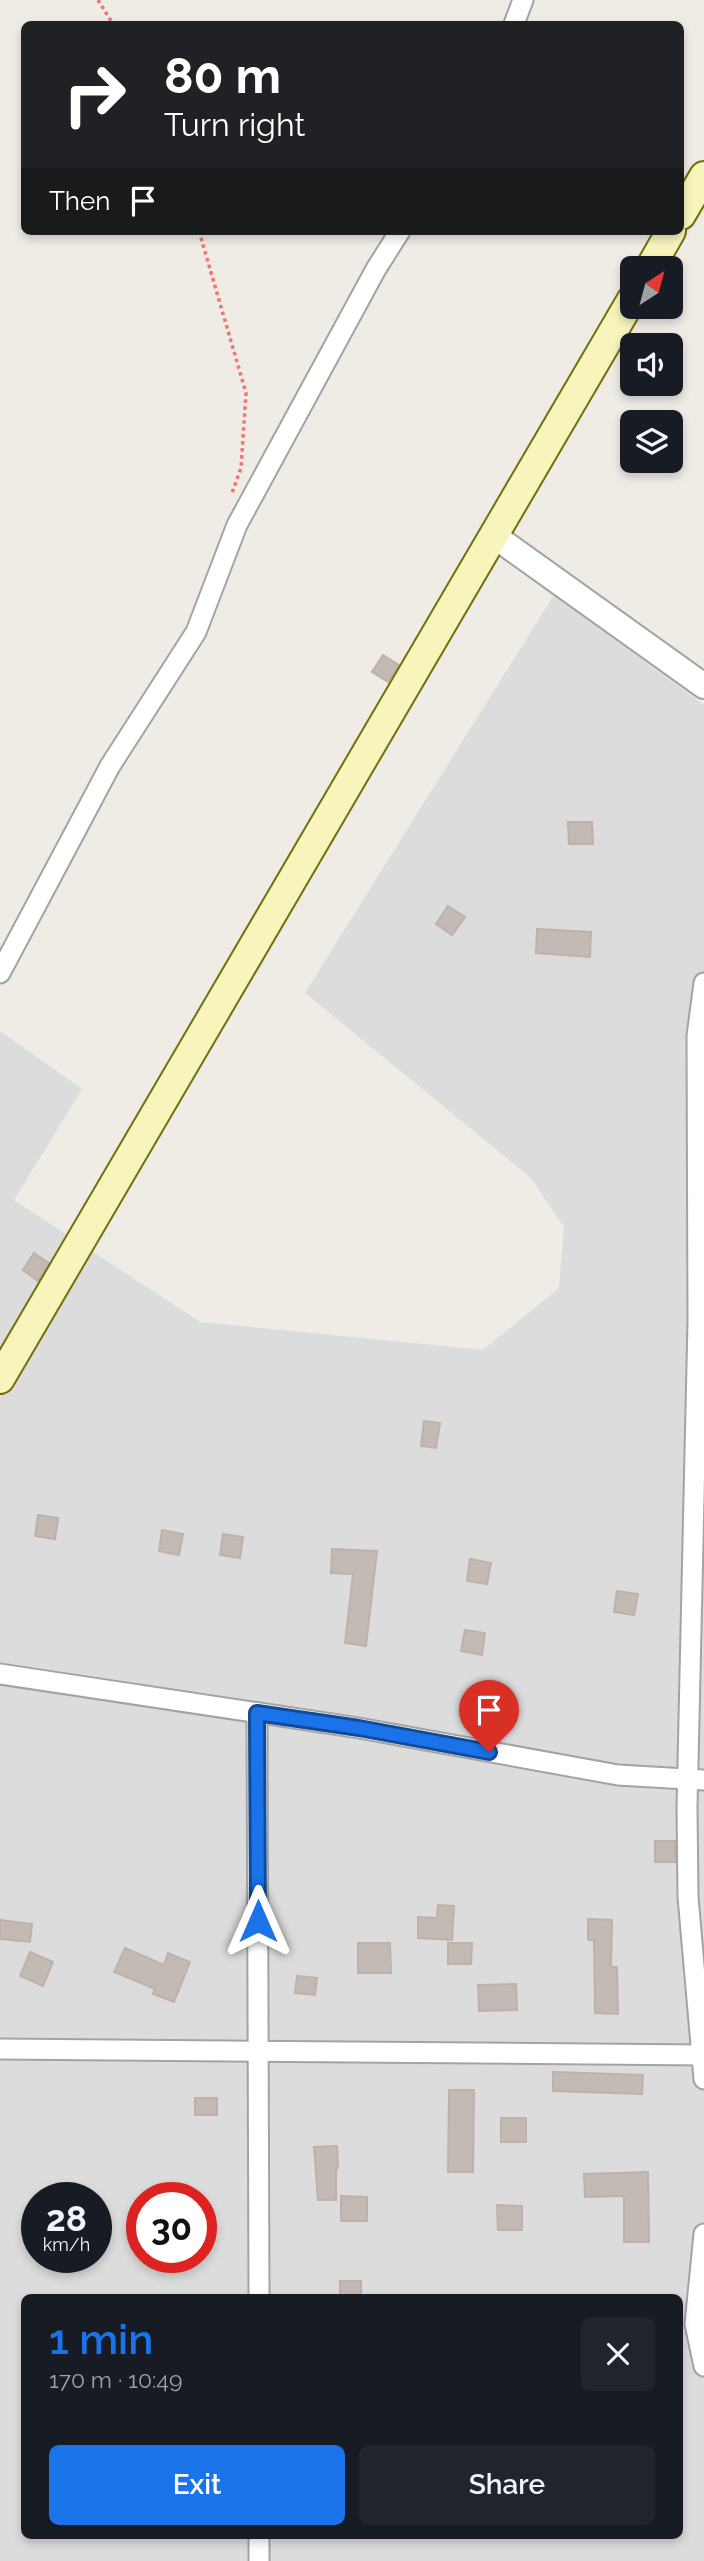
<!DOCTYPE html>
<html lang="en">
<head>
<meta charset="utf-8">
<style>
  :root { --surface:#171b24; --page:#20242c; --text:#f1f3f6; --muted:#9ea1a6; --accent:#1a73e8 }
  body { margin:0; font-family:Raleway,sans-serif; background:var(--page); color:var(--text); height:100vh; display:flex; flex-direction:column; font-size:26px; white-space:nowrap }
  * { box-sizing:border-box; margin:0 }
  p { font-size:23px; color:var(--muted) }
  .icon { flex:none; width:38px; height:38px; fill:none; stroke:currentColor; stroke-width:2; stroke-linecap:round; stroke-linejoin:round }
  .map { position:relative; flex:1; overflow:hidden }
  .sheet { position:absolute; left:21px; top:2294px; width:662px; height:245px; display:flex; flex-direction:column; background:var(--surface); border-radius:10px; box-shadow:0 4px 10px #0003 }
  .sheet>* { flex:none }
  .hud { position:absolute; left:21px; top:21px; width:663px; height:214px; border-radius:10px; box-shadow:0 4px 10px #0003; background:#202124; color:#fff; overflow:hidden }
  .needle { width:46px; rotate:36deg }
  .buttons { position:absolute; left:620px; top:256px; display:grid; gap:14px }
  .buttons a { display:grid; place-items:center; width:63px; height:63px; border-radius:10px; background:var(--surface); box-shadow:0 4px 10px #0003; font-size:35px }
  .speed { position:absolute; left:21px; top:2182px; display:flex; gap:14px; font-size:35px; font-weight:700; text-align:center }
  .speed>* { display:grid; place-content:center; width:91px; height:91px; border-radius:50%; background:var(--surface); box-shadow:0 4px 10px #0003; line-height:1 }
  .speed small { font-size:18px; font-weight:400 }
  .speed .limit { border:10px solid #d22; background:#fff; color:#111 }
  .pin { position:absolute; display:grid; place-items:center; width:60px; height:60px; color:#fff; margin:-72px -30px; border-radius:50% 50% 50% 0; rotate:-45deg; box-shadow:0 0 7px #0007 }
  .pin .icon { rotate:45deg }
  .me { position:absolute; width:77px; margin:-38px; rotate:0deg; stroke-linejoin:round; filter:drop-shadow(0 0 5px #0008) }
  .turn { display:flex; align-items:center; gap:24px; height:147px; padding:0 28px; font-size:32px }
  .turn .icon { width:91px; height:91px; stroke-width:2.5 }
  .turn b { display:block; font-size:49px; line-height:60px }
  .then { display:flex; align-items:center; height:66px; padding:0 28px; background:#0003; gap:14px; font-size:26px }
  .round { display:grid; place-items:center; flex:none; width:74px; height:74px; border-radius:10px; background:var(--page) }
  .summary { display:flex; align-items:center; justify-content:space-between; height:119px; padding:0 28px }
  h1 { font-size:42px; font-weight:600; line-height:52px; color:var(--accent) }
  .primary-button { display:flex; gap:14px; margin-top:auto; padding:14px 28px }
  .primary-button a { flex:1; height:80px; border-radius:10px; background:var(--accent); color:#fff; font-size:28px; font-weight:600; line-height:80px; text-align:center }
  .primary-button a+a { background:var(--page); color:var(--text) }
  .map>svg:first-child { display:block }
  .residential { fill:#dddcdc; fill-rule:evenodd }
  .building { fill:#c3bab5; stroke:#c0b1a8; stroke-width:2 }
  .lines { fill:none; stroke-linecap:round; stroke-linejoin:round }
  .minor-casing { stroke:#a3a3a3; stroke-width:23 }
  .tertiary-casing { stroke:#a3a3a3; stroke-width:28 }
  .secondary-casing { stroke:#70710a; stroke-width:32 }
  .path { stroke:#f37372; stroke-width:3.5; stroke-dasharray:3.5 3.5; stroke-linecap:butt }
  .minor { stroke:#fff; stroke-width:19 }
  .tertiary { stroke:#fff; stroke-width:24 }
  .secondary { stroke:#f7f4bc; stroke-width:28 }
  .route-casing { stroke:#114b97; stroke-width:18 }
  .route { stroke:#1a73e8; stroke-width:12 }
</style>
</head>
<body>
<div class="map">
<svg width="704" height="2561" viewBox="0 0 704 2561">
  <rect width="100%" height="100%" fill="#efebe5"/>
  <path class="residential" d="M554,595l150,110v1856h-704v-1530l82,58 -68,111 186,122 283,28 76,-62 5,-61 -33,-49 -226,-185zM37,2198h59v60h-59zM142,2198h59v60h-59zM24,2298h655v238h-655z"/>
  <g class="building">
    <polygon points="383,655 399,665 388,682 372,672"/>
    <polygon points="568,822 592,822 593,844 569,844"/>
    <polygon points="448,906 465,917 452,935 436,924"/>
    <polygon points="537,929 591,932 590,957 536,953"/>
    <polygon points="34,1253 49,1263 38,1281 23,1270"/>
    <polygon points="424,1421 440,1423 436,1448 421,1446"/>
    <polygon points="38,1515 58,1518 55,1539 35,1536"/>
    <polygon points="162,1530 183,1534 179,1555 159,1551"/>
    <polygon points="223,1534 243,1537 240,1558 220,1555"/>
    <polygon points="332,1549 377,1551 366,1646 345,1643 353,1574 331,1573"/>
    <polygon points="470,1559 491,1563 487,1584 467,1581"/>
    <polygon points="617,1591 638,1594 634,1615 614,1612"/>
    <polygon points="465,1630 485,1633 482,1655 461,1651"/>
    <rect x="655" y="1841" width="20" height="21"/>
    <polygon points="438,1905 454,1906 452,1940 418,1938 418,1917 437,1918"/>
    <polygon points="588,1919 612,1920 611,1967 617,1967 618,2014 595,2013 594,1940 588,1940"/>
    <polygon points="0,1920 32,1924 30,1942 0,1939"/>
    <polygon points="358,1943 390,1943 391,1973 358,1973"/>
    <polygon points="448,1943 472,1943 471,1964 448,1964"/>
    <polygon points="125,1948 164,1965 168,1953 190,1962 174,2002 153,1994 155,1989 114,1972"/>
    <polygon points="30,1952 53,1962 43,1986 20,1976"/>
    <polygon points="297,1976 317,1978 315,1995 295,1993"/>
    <polygon points="516,1984 517,2010 479,2011 478,1985"/>
    <polygon points="553,2072 643,2075 642,2094 553,2091"/>
    <polygon points="449,2090 474,2090 473,2172 448,2172"/>
    <rect x="195" y="2098" width="22" height="17"/>
    <rect x="501" y="2118" width="25" height="24"/>
    <polygon points="337,2146 338,2166 336,2171 336,2200 318,2200 314,2147"/>
    <polygon points="648,2172 649,2242 624,2242 624,2196 585,2197 584,2174"/>
    <polygon points="341,2196 367,2197 367,2221 341,2221"/>
    <polygon points="497,2205 522,2206 522,2230 498,2230"/>
    <rect x="340" y="2281" width="21" height="17"/>
  </g>
  <g class="lines">
    <defs>
      <g id="minor">
        <polyline points="514,24 523,0"/>
        <polyline points="0,973 110,766 196,632 237,525 376,269 400,231"/>
        <polyline points="704,983 697,1036 698,1321 687,1807 688,1897 704,2079"/>
        <polyline points="0,1674 359,1728 618,1775 704,1780"/>
        <polyline points="257,1713 259,2298"/>
        <polyline points="0,2049 704,2055"/>
        <polyline points="704,2234 695,2324 704,2366"/>
        <polyline points="259,2536 259,2561"/>
      </g>
      <polyline id="tertiary" points="493,535 704,686"/>
      <g id="secondary">
        <polyline points="681,215 704,176"/>
        <polyline points="650,268 671,231"/>
        <polyline points="0,1379 632,299"/>
      </g>
    </defs>
    <use href="#minor" class="minor-casing"/>
    <use href="#tertiary" class="tertiary-casing"/>
    <use href="#secondary" class="secondary-casing"/>
    <g class="path">
      <polyline points="98,0 113,24"/>
      <polyline points="199,231 246,393 241,468 232,493"/>
    </g>
    <use href="#minor" class="minor"/>
    <use href="#tertiary" class="tertiary"/>
    <use href="#secondary" class="secondary"/>
  </g>
  <g class="lines">
    <defs>
      <polyline id="route" points="258,1921 257,1713 359,1728 489,1752"/>
    </defs>
    <use href="#route" class="route-casing"/>
    <use href="#route" class="route"/>
  </g>
</svg>
<div class="buttons">
<a><svg class="needle" viewBox="-14 -14 28 28"><path d="M0-13l5 13h-10z" fill="#e53935"/><path d="M0 13l5-13h-10z" fill="#9ea1a6"/></svg></a>
<a><svg class="icon" aria-label="sound" viewBox="0 0 24 24"><path d="M4 9h4l5-4v14l-5-4H4zM17 9q2 3 0 6"/></svg></a>
<a><svg class="icon" aria-label="layers" viewBox="0 0 24 24"><path d="M12 4l9 5-9 5-9-5zM3 14l9 5 9-5"/></svg></a>
</div>
<div class="speed"><div>28<small>km/h</small></div><div class="limit">30</div></div>
<div class="pin" style="left:489px;top:1752px;background:#d93025"><svg class="icon" aria-label="arrive" viewBox="0 0 24 24"><path d="M6 21V4h12l-3 4 3 4H6"/></svg></div>
<svg class="me" style="left:258px;top:1921px" viewBox="-20 -20 40 40"><path d="M0-17L14 15 0 8-14 15z" fill="#1a73e8" stroke="#fff" stroke-width="4"/></svg>
<div class="hud">
<div class="turn"><svg class="icon" aria-label="right" viewBox="0 0 24 24"><path d="M7 20v-9h11M14 6l5 5-5 5"/></svg><div><b>80 m</b>Turn right</div></div>
<div class="then">Then<svg class="icon" aria-label="arrive" viewBox="0 0 24 24"><path d="M6 21V4h12l-3 4 3 4H6"/></svg></div>
</div>
<section class="sheet">
<div class="summary"><div><h1>1 min</h1><p>170 m · 10:49</p></div><a class="round"><svg class="icon" aria-label="close" viewBox="0 0 24 24"><path d="M6 6l12 12M18 6L6 18"/></svg></a></div>
<div class="primary-button"><a>Exit</a><a>Share</a></div>
</section>
</div>
</body>
</html>
